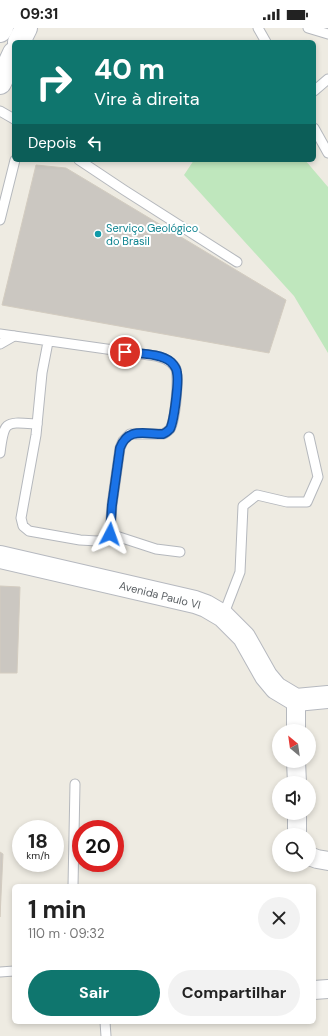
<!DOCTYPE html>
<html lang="pt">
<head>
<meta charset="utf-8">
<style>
  :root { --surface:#fff; --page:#f2f2f2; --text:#222; --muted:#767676; --accent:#0f766e }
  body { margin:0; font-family:"DM Sans",sans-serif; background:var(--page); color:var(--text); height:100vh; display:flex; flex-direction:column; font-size:15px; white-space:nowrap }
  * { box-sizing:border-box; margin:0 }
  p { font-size:13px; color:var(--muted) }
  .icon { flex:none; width:22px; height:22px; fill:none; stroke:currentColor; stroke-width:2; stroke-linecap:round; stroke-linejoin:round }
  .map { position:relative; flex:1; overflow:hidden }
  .sheet { position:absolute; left:12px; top:856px; width:304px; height:140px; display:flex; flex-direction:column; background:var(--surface); border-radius:6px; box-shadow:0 2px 6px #0003 }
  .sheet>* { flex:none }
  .top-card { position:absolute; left:12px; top:12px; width:304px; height:122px; border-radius:6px; box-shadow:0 2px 6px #0003; background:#0f766e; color:#fff; overflow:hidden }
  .needle { width:26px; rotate:331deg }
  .controls { position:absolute; left:272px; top:696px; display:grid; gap:8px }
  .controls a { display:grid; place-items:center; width:44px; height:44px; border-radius:50%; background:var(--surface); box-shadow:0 2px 6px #0003; font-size:20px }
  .speed { position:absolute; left:12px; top:792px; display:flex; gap:8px; font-size:20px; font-weight:700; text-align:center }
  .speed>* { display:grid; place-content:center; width:52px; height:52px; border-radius:50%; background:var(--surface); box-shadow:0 2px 6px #0003; line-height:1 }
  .speed small { font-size:10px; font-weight:400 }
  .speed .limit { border:6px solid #d22; background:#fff; color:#111 }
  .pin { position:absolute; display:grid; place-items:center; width:34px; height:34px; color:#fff; margin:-17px; border:2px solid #fff; border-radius:50%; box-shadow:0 1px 4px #0007 }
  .me { position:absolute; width:44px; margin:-22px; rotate:4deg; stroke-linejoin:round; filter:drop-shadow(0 0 3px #0008) }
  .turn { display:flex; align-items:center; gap:14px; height:84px; padding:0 16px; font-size:18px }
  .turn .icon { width:52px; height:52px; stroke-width:2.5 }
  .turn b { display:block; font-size:28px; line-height:34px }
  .then { display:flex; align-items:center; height:38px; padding:0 16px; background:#0003; gap:8px; font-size:15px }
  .round { display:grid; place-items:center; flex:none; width:42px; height:42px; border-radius:21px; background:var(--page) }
  .overview { display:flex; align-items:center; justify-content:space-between; height:68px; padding:0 16px }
  h1 { font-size:24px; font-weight:700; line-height:30px }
  .action { display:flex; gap:8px; margin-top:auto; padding:8px 16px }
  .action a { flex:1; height:46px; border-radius:24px; background:var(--accent); color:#fff; font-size:16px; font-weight:700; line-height:46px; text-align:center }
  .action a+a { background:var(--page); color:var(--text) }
  .status { display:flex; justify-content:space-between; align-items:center; height:28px; padding:0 20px; background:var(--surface); direction:ltr }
  .status svg { height:11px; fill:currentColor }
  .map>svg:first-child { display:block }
  .green { fill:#bfe7bd }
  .building { fill:#cbc7c1; stroke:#d3ccc0 }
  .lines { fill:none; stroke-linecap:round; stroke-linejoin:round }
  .lane-casing { stroke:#b5b8bd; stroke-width:11 }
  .street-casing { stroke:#b5b8bd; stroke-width:20 }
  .secondary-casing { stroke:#b6b9bf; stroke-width:24 }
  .lane { stroke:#fff; stroke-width:9 }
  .street { stroke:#fff; stroke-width:18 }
  .secondary { stroke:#fff; stroke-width:22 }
  .route-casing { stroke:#114b97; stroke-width:10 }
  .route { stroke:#1a73e8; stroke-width:7 }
  .culture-dot { fill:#0f9aa8; stroke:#fff; stroke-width:1.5 }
  .labels { text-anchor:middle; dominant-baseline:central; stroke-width:4; stroke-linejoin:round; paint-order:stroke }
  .culture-label { font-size:11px; fill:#0d838f; stroke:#fff; text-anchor:start }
  .street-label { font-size:11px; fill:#5a5f63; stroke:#fff }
</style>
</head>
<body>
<div class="status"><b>09:31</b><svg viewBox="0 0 49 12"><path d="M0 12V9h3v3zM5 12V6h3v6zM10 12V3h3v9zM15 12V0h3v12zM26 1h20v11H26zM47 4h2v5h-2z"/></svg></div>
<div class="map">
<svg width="328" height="1008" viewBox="0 0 328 1008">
  <rect width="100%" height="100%" fill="#eeebe2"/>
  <polygon class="green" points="194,132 305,132 328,159 328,325 294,268 184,147"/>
  <g class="building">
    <polygon points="36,137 66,140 286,272 269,325 2,277"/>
    <polygon points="0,558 20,559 17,645 0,645"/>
    <polygon points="0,824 3,826 0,889"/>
  </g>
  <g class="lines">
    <defs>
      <g id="lane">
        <polyline points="258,0 266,14"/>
        <polyline points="308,0 328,6"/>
        <polyline points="314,63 328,51"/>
        <polyline points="0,83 14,91"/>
        <polyline points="314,100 328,125"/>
        <polyline points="79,132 124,162 237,234"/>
        <polyline points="0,192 15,132"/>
        <path d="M0,306l156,22c7,2 14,4 19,11 5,7 0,54 -5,62 -2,2 -4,4 -7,5h-33l-7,7 -3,7 -8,57 -2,29 -9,6 -4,1 -17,-1 -51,-9 -6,-5 -2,-8 15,-83 6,-62 6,-31"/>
        <polyline points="0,316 14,308"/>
        <path d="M0,425c4,-33 5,-31 37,-29"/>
        <polyline points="110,506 156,521 180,524"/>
        <polyline points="223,588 240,544 243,478 257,467 287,474 307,474 318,449 309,409"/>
        <polyline points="73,858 75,756"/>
        <polyline points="0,944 14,943"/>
        <polyline points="105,994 106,1008"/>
      </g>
      <g id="street">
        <polyline points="296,672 296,703"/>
        <polyline points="296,733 297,755"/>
        <polyline points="297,785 297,807"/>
        <polyline points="309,828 317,831 328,833"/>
        <polyline points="314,962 328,961"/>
      </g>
      <g id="secondary">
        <polyline points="0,3 2,0"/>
        <polyline points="19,14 26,0"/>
        <polyline points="0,55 14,25"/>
        <polyline points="0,529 195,574 206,578 223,588 244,609 266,648 276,660 296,672 328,669"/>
      </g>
    </defs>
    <use href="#lane" class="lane-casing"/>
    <use href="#street" class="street-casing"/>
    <use href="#secondary" class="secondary-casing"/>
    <use href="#lane" class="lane"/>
    <use href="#street" class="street"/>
    <use href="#secondary" class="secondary"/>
  </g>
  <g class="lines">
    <defs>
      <path id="route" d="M110,506l2,-29 8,-57c8,-21 24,-14 43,-14 3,-1 5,-3 7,-5 4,-7 9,-48 7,-56 0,-5 -3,-8 -6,-11 -11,-9 -32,-8 -46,-10"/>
    </defs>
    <use href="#route" class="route-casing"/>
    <use href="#route" class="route"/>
  </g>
  <circle class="culture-dot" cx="98" cy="206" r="4"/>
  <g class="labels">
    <g class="culture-label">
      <text x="106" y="200">Serviço Geológico<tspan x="106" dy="13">do Brasil</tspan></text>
    </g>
    <g class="street-label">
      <text transform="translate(160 567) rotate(14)">Avenida Paulo VI</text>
    </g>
  </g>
</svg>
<div class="controls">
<a><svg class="needle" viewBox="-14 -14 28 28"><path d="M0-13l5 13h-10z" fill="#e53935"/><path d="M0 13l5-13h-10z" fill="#767676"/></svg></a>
<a><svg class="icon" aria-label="sound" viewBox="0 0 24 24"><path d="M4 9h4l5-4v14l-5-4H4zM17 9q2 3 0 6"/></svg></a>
<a><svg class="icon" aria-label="search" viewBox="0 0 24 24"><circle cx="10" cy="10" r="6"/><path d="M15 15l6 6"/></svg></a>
</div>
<div class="speed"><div>18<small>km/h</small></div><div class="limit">20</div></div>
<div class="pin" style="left:125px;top:324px;background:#d93025"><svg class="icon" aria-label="arrive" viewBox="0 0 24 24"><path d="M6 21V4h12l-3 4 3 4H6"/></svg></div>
<svg class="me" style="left:110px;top:506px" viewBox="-20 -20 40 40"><path d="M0-17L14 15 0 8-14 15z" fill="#1a73e8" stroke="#fff" stroke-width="4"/></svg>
<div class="top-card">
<div class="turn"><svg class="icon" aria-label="right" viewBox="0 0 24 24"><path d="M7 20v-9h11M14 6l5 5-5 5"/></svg><div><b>40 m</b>Vire à direita</div></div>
<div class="then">Depois<svg class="icon" aria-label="left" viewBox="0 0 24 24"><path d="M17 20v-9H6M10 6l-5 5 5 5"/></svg></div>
</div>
<section class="sheet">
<div class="overview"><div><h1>1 min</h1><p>110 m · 09:32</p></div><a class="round"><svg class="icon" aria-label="close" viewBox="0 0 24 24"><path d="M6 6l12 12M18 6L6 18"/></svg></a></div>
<div class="action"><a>Sair</a><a>Compartilhar</a></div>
</section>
</div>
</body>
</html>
